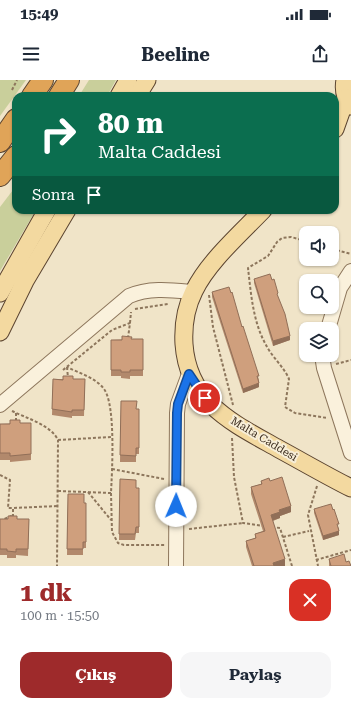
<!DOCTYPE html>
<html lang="tr">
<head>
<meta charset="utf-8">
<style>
  :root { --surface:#fff; --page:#f6f6f7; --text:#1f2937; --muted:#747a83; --accent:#9e2a2b }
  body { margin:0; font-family:"Roboto Serif",serif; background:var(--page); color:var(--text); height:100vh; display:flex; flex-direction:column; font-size:15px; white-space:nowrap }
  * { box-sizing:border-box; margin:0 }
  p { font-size:13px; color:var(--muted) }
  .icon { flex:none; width:22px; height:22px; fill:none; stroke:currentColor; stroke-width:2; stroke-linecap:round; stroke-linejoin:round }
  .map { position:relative; height:486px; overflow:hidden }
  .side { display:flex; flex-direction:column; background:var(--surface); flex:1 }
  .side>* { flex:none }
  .top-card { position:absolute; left:12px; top:12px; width:327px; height:122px; border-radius:12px; box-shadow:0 1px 3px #0004; background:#0b6e4f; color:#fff; overflow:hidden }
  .tools { position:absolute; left:299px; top:146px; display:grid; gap:8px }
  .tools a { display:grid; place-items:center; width:40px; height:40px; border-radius:8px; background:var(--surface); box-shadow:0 1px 3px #0004; font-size:20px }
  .pin { position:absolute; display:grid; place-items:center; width:34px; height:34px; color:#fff; margin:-17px; border:2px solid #fff; border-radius:50%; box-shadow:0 1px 4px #0007 }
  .me { position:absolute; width:44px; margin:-22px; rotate:1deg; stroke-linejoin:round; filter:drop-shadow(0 0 3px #0008) }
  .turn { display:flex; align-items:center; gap:14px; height:84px; padding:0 20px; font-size:18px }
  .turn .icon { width:52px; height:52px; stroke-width:2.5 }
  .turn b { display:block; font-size:28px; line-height:34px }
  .then { display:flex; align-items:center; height:38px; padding:0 20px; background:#0003; gap:8px; font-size:15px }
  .round { display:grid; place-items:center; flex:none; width:42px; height:42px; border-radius:12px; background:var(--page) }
  .overview { display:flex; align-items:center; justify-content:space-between; height:68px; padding:0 20px }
  h1 { font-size:24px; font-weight:700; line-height:30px; color:var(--accent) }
  .primary-button { display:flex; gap:8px; margin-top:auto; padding:8px 20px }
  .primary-button a { flex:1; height:46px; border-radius:12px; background:var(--accent); color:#fff; font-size:16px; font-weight:700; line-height:46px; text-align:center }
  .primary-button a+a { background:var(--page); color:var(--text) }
  .status { display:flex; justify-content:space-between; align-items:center; height:28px; padding:0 20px; background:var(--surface); direction:ltr }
  .status svg { height:11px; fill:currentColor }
  header { display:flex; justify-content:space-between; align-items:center; height:52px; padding:0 20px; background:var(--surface); font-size:18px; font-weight:700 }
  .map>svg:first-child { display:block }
  .green { fill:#c9cf9b }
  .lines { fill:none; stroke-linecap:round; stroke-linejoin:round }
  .minor-casing { stroke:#8d765c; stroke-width:16 }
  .major-casing { stroke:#5b4430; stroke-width:19 }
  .highway-casing { stroke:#5b4430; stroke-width:22 }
  .path { stroke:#8d765c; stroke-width:2; stroke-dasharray:3 2; stroke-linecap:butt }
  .minor { stroke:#faf1dc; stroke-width:14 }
  .major { stroke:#f3d9a0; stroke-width:17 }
  .highway { stroke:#e0a458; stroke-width:20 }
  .wall { fill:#b2896c }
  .shaded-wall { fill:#916f58 }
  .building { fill:#cf9f7d; stroke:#916f58 }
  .route-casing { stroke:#114b97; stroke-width:10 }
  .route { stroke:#1a73e8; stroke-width:7 }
  .labels { text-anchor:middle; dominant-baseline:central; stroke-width:4; stroke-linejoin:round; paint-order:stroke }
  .street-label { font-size:11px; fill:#3d2e20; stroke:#f7eed8 }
</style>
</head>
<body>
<div class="status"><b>15:49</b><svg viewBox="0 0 49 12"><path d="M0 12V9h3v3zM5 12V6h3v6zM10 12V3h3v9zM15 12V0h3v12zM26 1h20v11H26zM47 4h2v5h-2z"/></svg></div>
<header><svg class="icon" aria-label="menu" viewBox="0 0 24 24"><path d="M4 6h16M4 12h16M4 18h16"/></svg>Beeline<svg class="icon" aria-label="share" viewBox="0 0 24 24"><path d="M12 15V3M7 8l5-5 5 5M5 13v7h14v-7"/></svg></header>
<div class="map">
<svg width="351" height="486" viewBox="0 0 351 486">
  <rect width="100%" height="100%" fill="#f0e4c8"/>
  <g class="green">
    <polygon points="0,0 26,0 0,36"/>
    <polygon points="89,0 116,0 107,16 79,16"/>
    <polygon points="16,106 16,130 36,130 0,191 0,127"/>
  </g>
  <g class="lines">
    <defs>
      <g id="minor">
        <polyline points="328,249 340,208 351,191"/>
        <polyline points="322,275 324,288 351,373"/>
        <path d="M0,325l129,-109c20,-9 43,-6 64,-4"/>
        <polyline points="176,486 177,333 178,324 189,294"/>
      </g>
      <g id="major">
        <path d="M345,0c-2,10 0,18 6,26"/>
        <polyline points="119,16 128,0"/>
        <polyline points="137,16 147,0"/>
        <polyline points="335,49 346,18"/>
        <path d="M263,130c-23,24 -55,52 -69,81 -8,16 -11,36 -10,53 4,59 49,79 95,105 24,13 48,27 72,39"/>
        <polyline points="0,213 47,130"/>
        <polyline points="0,252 25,201 67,130"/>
      </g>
      <g id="highway">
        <polyline points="32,16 43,0"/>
        <polyline points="59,16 69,0"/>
        <polyline points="0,62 16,39"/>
        <polyline points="0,96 16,76"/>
      </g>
    </defs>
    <use href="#minor" class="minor-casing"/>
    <use href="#major" class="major-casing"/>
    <use href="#highway" class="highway-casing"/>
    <g class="path">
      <polyline points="12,10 17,0"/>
      <path d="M306,161l-15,-4 -9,1 -5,4 -9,14 -20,12c3,26 5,54 18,77 6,12 18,22 23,34l-4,28 10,6 32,5"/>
      <polyline points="332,169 351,174"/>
      <polyline points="209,215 213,247 233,325"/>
      <polyline points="135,229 168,224"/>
      <polyline points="130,243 131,232"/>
      <polyline points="336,284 351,280"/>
      <polyline points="67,287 68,298"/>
      <polyline points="63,290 112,250 130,243 128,258"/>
      <path d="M12,331c14,7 39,14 46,29l-1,126"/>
      <polyline points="16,341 16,333"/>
      <polyline points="232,358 234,397 243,443 264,446"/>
      <polyline points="58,360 111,357"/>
      <polyline points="112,389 164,399"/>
      <polyline points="0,395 10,400 8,428 13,428"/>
      <polyline points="317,406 308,435 318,486"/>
      <path d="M58,411l53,2c1,-21 5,-88 -7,-104 -8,-11 -25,-16 -37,-22"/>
      <polyline points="88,412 111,440"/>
      <polyline points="111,413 112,452 118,463 124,465 165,465"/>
      <polyline points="13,437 13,428 58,426"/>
      <polyline points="0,441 13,435"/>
      <polyline points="272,447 280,448 292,486"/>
      <polyline points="189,449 243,443"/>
      <polyline points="283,457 309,451"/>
      <polyline points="316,480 351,470"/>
    </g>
    <use href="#minor" class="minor"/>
    <use href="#major" class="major"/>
    <use href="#highway" class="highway"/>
  </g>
  <g class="wall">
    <polygon points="254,199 278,218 290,260 273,266 254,203"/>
    <polygon points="212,212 242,247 259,300 259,307 243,313 212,217"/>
    <polygon points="131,259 143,259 143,296 130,296 130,299 121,298 121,296 111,296 111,260"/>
    <polygon points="53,299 85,299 84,336 72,336 72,338 52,335"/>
    <polygon points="121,321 136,329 139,329 139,374 136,374 136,382 120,382"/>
    <polygon points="20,343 31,343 31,380 10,382 10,380 0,380 0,344"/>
    <polygon points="120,399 136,408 139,408 139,453 136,453 135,460 119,460"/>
    <polygon points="261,401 270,401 291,432 280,436 280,438 273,441 285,486 252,486 246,467 246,461 255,458 255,454 263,451 251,414 251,407 261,404"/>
    <polygon points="68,414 84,423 86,423 86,468 83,468 83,475 67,475"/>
    <polygon points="314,429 339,448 339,455 323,460 314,433"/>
    <polygon points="0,439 29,439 28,476 16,475 16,478 7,478 7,475 0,475"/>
    <polygon points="329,479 346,482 351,486 329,486"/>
  </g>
  <g class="shaded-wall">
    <polygon points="290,256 290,260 273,266 273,261"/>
    <polygon points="259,303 259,307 243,313 243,309"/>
    <polygon points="291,426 291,432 280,436 280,438 271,441 271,435 279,430"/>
    <polygon points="339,451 339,455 323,460 323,456"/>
    <polygon points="285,479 285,486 273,486 273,483"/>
  </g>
  <g class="building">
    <polygon points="270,194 272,200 274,199 278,213 277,214 285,234 290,256 273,261 254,199"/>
    <polygon points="229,207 231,213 232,212 242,247 243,246 259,296 257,296 259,303 243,309 212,212"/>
    <polygon points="122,256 132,257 131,259 143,259 143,290 130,290 130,292 121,292 121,290 111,290 111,260 122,260"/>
    <polygon points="63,296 73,296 73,299 85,299 84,330 72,330 72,332 52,329 53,299 63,300"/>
    <polygon points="121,321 137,321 136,329 139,329 139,368 136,368 136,376 120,375"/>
    <polygon points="10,340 20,340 20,343 31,343 31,374 10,376 10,373 0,373 0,344 10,344"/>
    <polygon points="282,397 291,426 279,430 280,432 271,435 285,479 273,483 274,486 254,486 246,461 256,458 255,454 265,451 251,407 262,404 261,401 269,398 270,401"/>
    <polygon points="120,399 136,400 136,408 139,408 139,447 136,447 135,454 119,454"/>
    <polygon points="68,414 84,414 84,423 86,423 86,462 83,462 83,469 67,469"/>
    <polygon points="331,424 333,430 334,429 339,444 337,444 339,451 323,456 314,429"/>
    <polygon points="8,436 17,436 17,439 29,439 28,469 16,469 16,472 7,471 7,469 0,469 0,439 8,439"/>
    <polygon points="344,474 346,482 349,481 351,486 331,486 329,479"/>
  </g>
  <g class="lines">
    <defs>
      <polyline id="route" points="176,426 177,333 178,324 189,294 205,318"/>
    </defs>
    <use href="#route" class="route-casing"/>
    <use href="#route" class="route"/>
  </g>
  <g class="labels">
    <g class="street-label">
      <text transform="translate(264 359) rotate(31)">Malta Caddesi</text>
    </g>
  </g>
</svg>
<div class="tools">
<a><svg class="icon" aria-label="sound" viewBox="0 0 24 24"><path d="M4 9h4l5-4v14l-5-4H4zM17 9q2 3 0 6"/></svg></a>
<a><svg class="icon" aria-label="search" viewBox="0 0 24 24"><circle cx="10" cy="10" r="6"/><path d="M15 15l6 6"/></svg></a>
<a><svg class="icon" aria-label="layers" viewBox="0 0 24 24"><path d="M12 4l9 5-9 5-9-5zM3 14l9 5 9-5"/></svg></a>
</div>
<div class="pin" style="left:205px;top:318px;background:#d93025"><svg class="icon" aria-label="arrive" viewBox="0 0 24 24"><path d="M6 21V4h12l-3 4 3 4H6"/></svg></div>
<svg class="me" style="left:176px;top:426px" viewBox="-20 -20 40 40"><circle r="19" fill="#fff"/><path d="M0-13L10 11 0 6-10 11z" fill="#1a73e8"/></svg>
<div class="top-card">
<div class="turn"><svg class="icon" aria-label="right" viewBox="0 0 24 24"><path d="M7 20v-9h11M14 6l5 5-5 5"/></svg><div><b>80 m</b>Malta Caddesi</div></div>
<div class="then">Sonra<svg class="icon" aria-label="arrive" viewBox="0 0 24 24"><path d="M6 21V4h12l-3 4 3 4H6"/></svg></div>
</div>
</div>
<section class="side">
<div class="overview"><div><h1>1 dk</h1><p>100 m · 15:50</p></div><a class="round" style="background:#d93025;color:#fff"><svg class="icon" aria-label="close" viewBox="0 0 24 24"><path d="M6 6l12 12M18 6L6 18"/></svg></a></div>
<div class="primary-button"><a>Çıkış</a><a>Paylaş</a></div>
</section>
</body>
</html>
